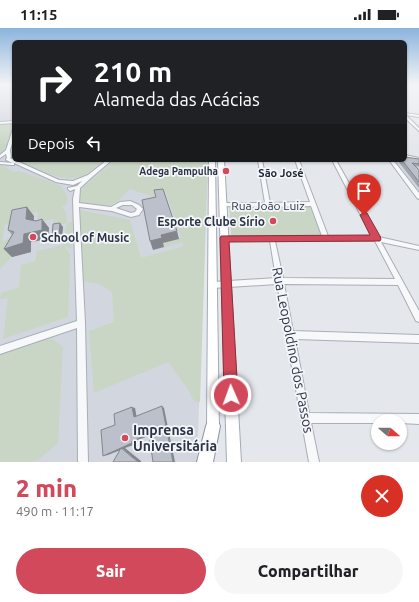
<!DOCTYPE html>
<html lang="pt">
<head>
<meta charset="utf-8">
<style>
  :root { --surface:#fff; --page:#f6f6f6; --text:#202124; --muted:#757577; --accent:#d1495b }
  body { margin:0; font-family:Ubuntu,sans-serif; background:var(--page); color:var(--text); height:100vh; display:flex; flex-direction:column; font-size:15px; white-space:nowrap }
  * { box-sizing:border-box; margin:0 }
  p { font-size:13px; color:var(--muted) }
  .icon { flex:none; width:22px; height:22px; fill:none; stroke:currentColor; stroke-width:2; stroke-linecap:round; stroke-linejoin:round }
  .map { position:relative; height:434px; overflow:hidden }
  .sheet { display:flex; flex-direction:column; background:var(--surface); flex:1 }
  .sheet>* { flex:none }
  .hud { position:absolute; left:12px; top:12px; width:395px; height:122px; border-radius:6px; box-shadow:0 1px 3px #0004; background:#202124; color:#fff; overflow:hidden }
  .needle { width:26px; rotate:110deg }
  .buttons { position:absolute; left:371px; top:386px; display:grid; gap:8px }
  .buttons a { display:grid; place-items:center; width:36px; height:36px; border-radius:50%; background:var(--surface); box-shadow:0 1px 3px #0004; font-size:20px }
  .pin { position:absolute; display:grid; place-items:center; width:34px; height:34px; color:#fff; margin:-41px -17px; border-radius:50% 50% 50% 0; rotate:-45deg; box-shadow:0 0 4px #0007 }
  .pin .icon { rotate:45deg }
  .me { position:absolute; width:44px; margin:-22px; rotate:358deg; stroke-linejoin:round; filter:drop-shadow(0 0 3px #0008) }
  .turn { display:flex; align-items:center; gap:14px; height:84px; padding:0 16px; font-size:18px }
  .turn .icon { width:52px; height:52px; stroke-width:2.5 }
  .turn b { display:block; font-size:28px; line-height:34px }
  .then { display:flex; align-items:center; height:38px; padding:0 16px; background:#0003; gap:8px; font-size:15px }
  .round { display:grid; place-items:center; flex:none; width:42px; height:42px; border-radius:21px; background:var(--page) }
  .summary { display:flex; align-items:center; justify-content:space-between; height:68px; padding:0 16px }
  h1 { font-size:24px; font-weight:800; line-height:30px; color:var(--accent) }
  .cta { display:flex; gap:8px; margin-top:auto; padding:8px 16px }
  .cta a { flex:1; height:46px; border-radius:24px; background:var(--accent); color:#fff; font-size:16px; font-weight:800; line-height:46px; text-align:center }
  .cta a+a { background:var(--page); color:var(--text) }
  .status { display:flex; justify-content:space-between; align-items:center; height:28px; padding:0 20px; background:var(--surface); direction:ltr }
  .status svg { height:11px; fill:currentColor }
  .map>svg:first-child { display:block }
  .built { fill:#d2d6de }
  .green { fill:#c9d6c5 }
  .lines { fill:none; stroke-linecap:round; stroke-linejoin:round }
  .minor-casing { stroke:#a9aeb7; stroke-width:2 }
  .major-casing { stroke:#a3abb8; stroke-width:2 }
  .highway-casing { stroke:#8b94a3; stroke-width:2 }
  .minor { fill:#f7f8fa; fill-rule:evenodd }
  .major { fill:#fff; fill-rule:evenodd }
  .highway { fill:#fff; fill-rule:evenodd }
  .wall { fill:#a1a5ae }
  .shaded-wall { fill:#83868d }
  .building { fill:#bbc0ca; stroke:#83868d }
  .route { fill:#d1495b; stroke:#882f3b }
  .poi-dot { fill:#d1495b; stroke:#f4f6f9; stroke-width:1.5 }
  .labels { text-anchor:middle; dominant-baseline:central; stroke-width:3.5; stroke-linejoin:round; paint-order:stroke }
  .far-poi-label { font-size:10px; font-weight:bold; fill:#2b3445; stroke:#f4f6f9; text-anchor:end }
  .far-neighbourhood-label { font-size:11px; font-weight:bold; fill:#1d2536; stroke:#f4f6f9 }
  .street-label { font-size:12px; fill:#2b3445; stroke:#f4f6f9 }
  .poi-label { font-size:12px; font-weight:bold; fill:#2b3445; stroke:#f4f6f9; text-anchor:end }
  .near-street-label { font-size:14px; fill:#2b3445; stroke:#f4f6f9 }
  .near-poi-label { font-size:14px; font-weight:bold; fill:#2b3445; stroke:#f4f6f9; text-anchor:start }
</style>
</head>
<body>
<div class="status"><b>11:15</b><svg viewBox="0 0 49 12"><path d="M0 12V9h3v3zM5 12V6h3v6zM10 12V3h3v9zM15 12V0h3v12zM26 1h20v11H26zM47 4h2v5h-2z"/></svg></div>
<div class="map">
<svg width="419" height="434" viewBox="0 0 419 434">
  <rect width="100%" height="100%" fill="#e4e7ec"/>
  <g class="built">
    <polygon points="0,57 14,57 14,132 208,132 197,434 0,434"/>
    <polygon points="393,132 419,133 419,166"/>
  </g>
  <g class="green">
    <polygon points="13,95 7,122 0,128 0,96"/>
    <path d="M14,118v14h91c-7,6 -14,12 -23,16 -19,8 -50,-9 -68,-16l-2,-3z"/>
    <polygon points="116,132 208,132 200,374 194,373 188,361 168,334 94,365 89,303 114,294 112,264 99,256 83,253 80,182 130,192 141,230 184,218 182,214 163,220 158,198 168,214 181,210 166,165 152,169 156,171 153,179 143,181 151,168 130,161 117,174 109,178 79,175 79,165 82,160"/>
    <path d="M0,137l15,7 4,-1 40,14c7,6 9,10 8,19l-5,3 4,5 1,11 6,-2 -2,28 -7,-3 6,8 -2,63 -65,22 5,-41 -8,1 1,-6 18,-6 2,-22 14,-4 2,-10 26,-6 4,-22 -13,3 -1,-7 -16,4 1,-11 -22,5 -1,6 -10,2 -3,16 19,-6c1,14 -12,25 -21,34z"/>
    <polygon points="229,179 311,179 322,207 231,208"/>
    <polygon points="50,309 63,319 58,415 38,432 31,434 0,434 0,324"/>
  </g>
  <g class="lines">
    <defs>
      <g id="minor">
        <polygon points="405,85 419,87 419,89 406,87 419,100 419,103 405,90"/>
        <polygon points="14,93 14,95 0,96 0,94"/>
        <path d="M13,101h1v8l-4,13 1,7 -1,1 49,22 14,1 15,-6 19,-15h5l-20,17 -12,11 -1,15 32,4 9,-5 10,-1 9,4 4,4 -4,6 -8,2 -19,-6 -33,-4 6,116 3,139h-10l-1,-134 -77,26v-8l77,-25 -4,-122 2,-10 -5,2 -2,-2v-1l9,-2 5,-5 -9,4 -17,-3 -42,-19v2h-2l-12,-1v-2l13,1 -7,-3v-1l1,-1 -1,-4 -6,4v-3l6,-5zM123,177h9l5,4 -2,3 -4,1 -15,-5z"/>
        <polygon points="405,127 419,130 419,132 405,129"/>
        <path d="M258,132h4l8,43 40,-1 -15,-42h4l29,76 44,1 -40,-77h4l43,77 40,9v4l-38,-8 38,69v11l-3,-1 -18,-36 -114,-1 9,47 126,4v8l-124,-4 14,74 110,1v10l-19,-1v-2h-22v2h-67l8,39h-10l-32,-178 -64,4 -2,-1 -1,-2 1,-2 2,-1 63,-4 -6,-37 -46,-1h-2l-1,-2 1,-2h100l-11,-30 -43,1 -47,-1 -1,-1 1,-1 2,-1h42zM275,213h100l20,38 -112,-1z"/>
        <polygon points="389,132 393,132 419,165 419,171 417,170"/>
      </g>
      <g id="major">
        <polygon points="209,132 215,132 219,401 217,405 213,407 209,405 207,401"/>
        <polygon points="218,132 224,132 241,434 227,434"/>
      </g>
      <polygon id="highway" points="213,391 218,393 220,398 213,434 197,434 206,398 208,393"/>
    </defs>
    <use href="#minor" class="minor-casing"/>
    <use href="#major" class="major-casing"/>
    <use href="#highway" class="highway-casing"/>
    <use href="#minor" class="minor"/>
    <use href="#major" class="major"/>
    <use href="#highway" class="highway"/>
  </g>
  <g class="wall">
    <polygon points="419,131 419,139 416,138 419,142 419,160 398,133 399,132"/>
    <polygon points="34,188 34,192 36,193 42,191 49,200 48,211 31,214 31,224 12,229 4,221 12,207 8,202"/>
  </g>
  <g class="shaded-wall">
    <polygon points="27,179 34,188 33,200 26,191"/>
    <polygon points="42,191 49,200 48,211 31,214 31,224 12,229 4,221"/>
    <polygon points="60,195 63,199 62,212 55,214 52,210"/>
    <polygon points="177,203 179,211 163,215 164,219 153,222 150,213 161,207"/>
    <polygon points="162,378 164,380 175,434 173,434"/>
    <polygon points="132,379 135,380 137,391 134,389"/>
    <polygon points="149,406 151,407 135,413 136,416 125,420 141,433 141,434 138,434 123,421 108,427 103,428 132,413"/>
  </g>
  <g class="building">
    <polygon points="405,129 419,131 419,136 412,135 419,142 419,154 402,132 405,132"/>
    <polygon points="163,161 177,203 161,207 162,210 150,213 142,172 156,169 154,162"/>
    <polygon points="27,179 26,191 36,193 42,191 42,202 24,206 23,215 4,221 14,204 8,202 12,182"/>
    <polygon points="60,195 59,208 52,210 53,196"/>
    <polygon points="162,378 173,434 153,434 149,406 132,413 132,415 121,420 138,434 113,434 121,420 103,428 101,402 115,397 114,386 132,379 134,389"/>
  </g>
  <linearGradient id="sky" x2="0" y2="1"><stop stop-color="#8bb4dd"/><stop offset="0.48" stop-color="#f3f4f6"/><stop offset="1" stop-color="#f3f4f6" stop-opacity="0"/></linearGradient>
  <rect width="419" height="118" fill="url(#sky)"/>
  <polygon class="route" points="364,184 367,185 380,208 381,211 380,213 229,214 238,367 236,372 231,374 226,372 224,367 220,210 221,208 370,207 360,187"/>
  <g class="poi-dot">
    <circle cx="226" cy="143" r="4"/>
    <circle cx="273" cy="193" r="4"/>
    <circle cx="33" cy="209" r="4"/>
    <circle cx="125" cy="410" r="4"/>
  </g>
  <g class="labels">
    <g class="far-poi-label">
      <text x="218" y="143">Adega Pampulha</text>
    </g>
    <g class="far-neighbourhood-label">
      <text x="281" y="145">São José</text>
    </g>
    <g class="street-label">
      <text x="268" y="177">Rua João Luiz</text>
    </g>
    <g class="poi-label">
      <text x="265" y="193">Esporte Clube Sírio</text>
      <text x="41" y="209" text-anchor="start">School of Music</text>
    </g>
    <g class="near-street-label">
      <text transform="translate(293 322) rotate(79)">Rua Leopoldino dos Passos</text>
    </g>
    <g class="near-poi-label">
      <text x="133" y="402">Imprensa<tspan x="133" dy="16">Universitária</tspan></text>
    </g>
  </g>
</svg>
<div class="buttons">
<a><svg class="needle" viewBox="-14 -14 28 28"><path d="M0-13l5 13h-10z" fill="#e53935"/><path d="M0 13l5-13h-10z" fill="#757577"/></svg></a>
</div>
<div class="pin" style="left:364px;top:187px;background:#d93025"><svg class="icon" aria-label="arrive" viewBox="0 0 24 24"><path d="M6 21V4h12l-3 4 3 4H6"/></svg></div>
<svg class="me" style="left:231px;top:367px" viewBox="-20 -20 40 40"><circle r="17" fill="#d1495b" stroke="#fff" stroke-width="3"/><path d="M0-11L8 9 0 5-8 9z" fill="#fff"/></svg>
<div class="hud">
<div class="turn"><svg class="icon" aria-label="right" viewBox="0 0 24 24"><path d="M7 20v-9h11M14 6l5 5-5 5"/></svg><div><b>210 m</b>Alameda das Acácias</div></div>
<div class="then">Depois<svg class="icon" aria-label="left" viewBox="0 0 24 24"><path d="M17 20v-9H6M10 6l-5 5 5 5"/></svg></div>
</div>
</div>
<section class="sheet">
<div class="summary"><div><h1>2 min</h1><p>490 m · 11:17</p></div><a class="round" style="background:#d93025;color:#fff"><svg class="icon" aria-label="close" viewBox="0 0 24 24"><path d="M6 6l12 12M18 6L6 18"/></svg></a></div>
<div class="cta"><a>Sair</a><a>Compartilhar</a></div>
</section>
</body>
</html>
